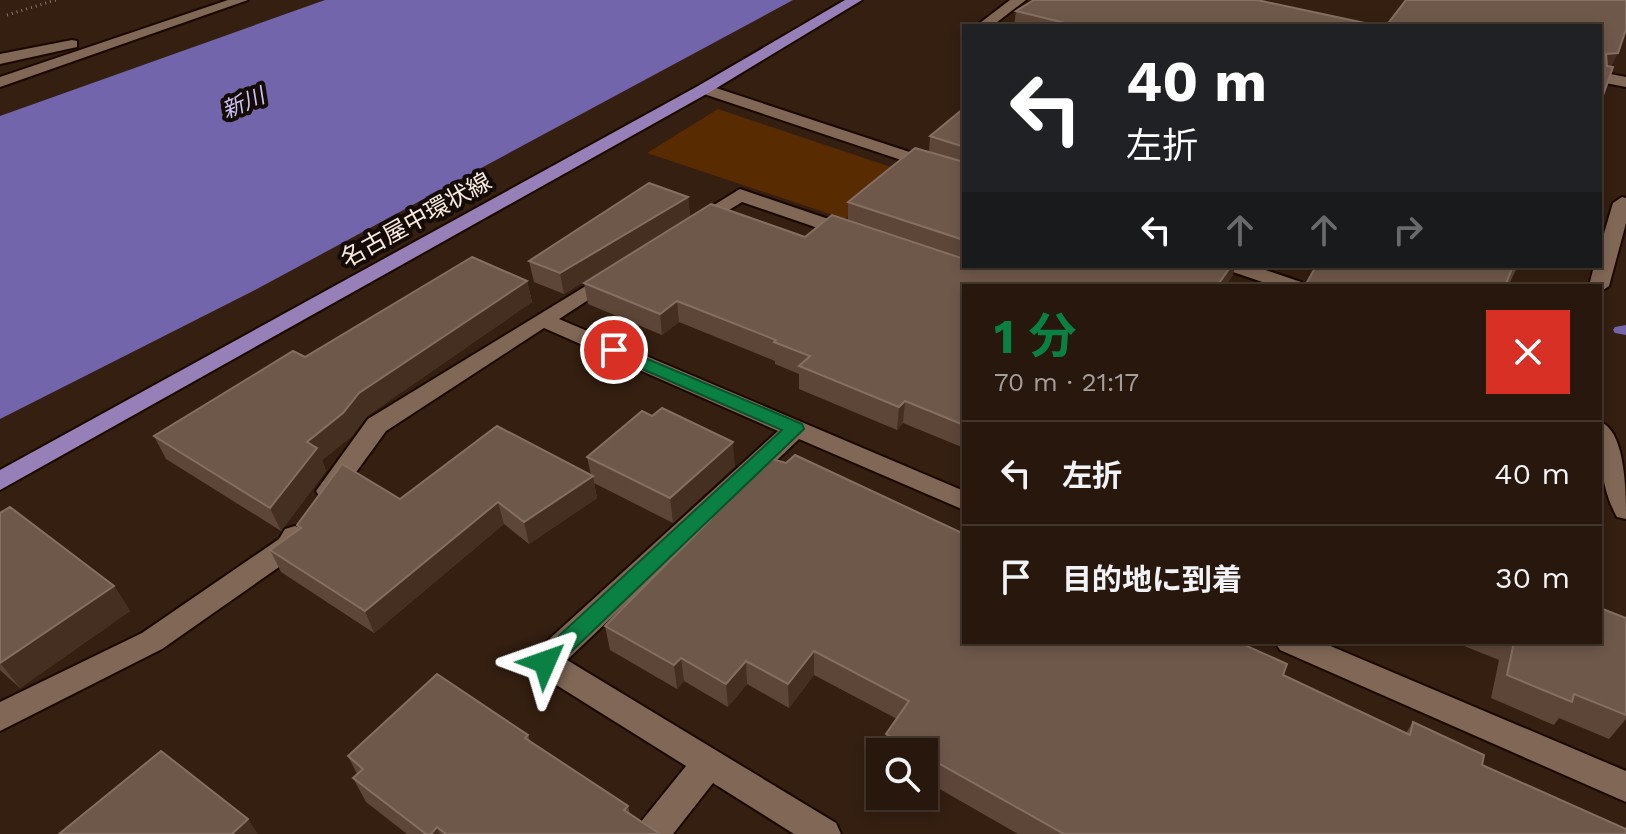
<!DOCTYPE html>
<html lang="ja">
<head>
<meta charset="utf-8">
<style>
  :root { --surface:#27170c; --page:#33241a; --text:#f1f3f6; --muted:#a49f9d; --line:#43362d; --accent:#0b8043 }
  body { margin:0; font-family:"Work Sans","Noto Sans JP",sans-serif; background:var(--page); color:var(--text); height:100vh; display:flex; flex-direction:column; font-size:30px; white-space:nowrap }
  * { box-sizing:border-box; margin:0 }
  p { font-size:26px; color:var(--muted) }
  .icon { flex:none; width:44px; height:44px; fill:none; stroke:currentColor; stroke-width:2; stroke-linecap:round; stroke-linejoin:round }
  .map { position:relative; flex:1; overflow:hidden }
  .drawer { position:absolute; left:962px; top:284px; width:640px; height:360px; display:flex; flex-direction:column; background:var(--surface); border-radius:0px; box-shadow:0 4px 12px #0003,0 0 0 2px var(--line) }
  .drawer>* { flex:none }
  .hud { position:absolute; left:962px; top:24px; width:640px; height:244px; border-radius:0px; box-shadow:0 4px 12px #0003,0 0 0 2px var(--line); background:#202124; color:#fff; overflow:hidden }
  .fabs { position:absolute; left:866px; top:738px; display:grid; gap:16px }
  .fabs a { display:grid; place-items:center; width:72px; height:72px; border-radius:0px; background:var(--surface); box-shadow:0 4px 12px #0003,0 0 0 2px var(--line); font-size:40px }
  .pin { position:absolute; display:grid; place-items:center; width:68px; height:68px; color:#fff; margin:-34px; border:4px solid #fff; border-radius:50%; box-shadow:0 2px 8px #0007 }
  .me { position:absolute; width:88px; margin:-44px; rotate:47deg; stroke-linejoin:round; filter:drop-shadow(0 0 6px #0008) }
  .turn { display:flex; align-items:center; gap:28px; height:168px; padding:0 32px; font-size:36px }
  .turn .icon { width:104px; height:104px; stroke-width:2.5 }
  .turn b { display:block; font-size:56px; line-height:68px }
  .lanes { display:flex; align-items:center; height:76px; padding:0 32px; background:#0003; justify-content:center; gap:40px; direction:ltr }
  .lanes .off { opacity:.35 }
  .round { display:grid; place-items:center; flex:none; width:84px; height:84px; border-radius:0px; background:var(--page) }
  .overview { display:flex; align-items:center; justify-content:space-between; height:136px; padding:0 32px }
  h1 { font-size:48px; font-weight:700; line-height:60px; color:var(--accent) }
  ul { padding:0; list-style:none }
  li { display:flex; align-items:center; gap:24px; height:104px; padding:0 32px; border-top:2px solid var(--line) }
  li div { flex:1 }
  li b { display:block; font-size:30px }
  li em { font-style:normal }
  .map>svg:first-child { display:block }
  .green { fill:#582b00 }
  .water { fill:#7265ab }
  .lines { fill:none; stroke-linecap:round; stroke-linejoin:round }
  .stream { fill:#7265ab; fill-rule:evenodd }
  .minor-casing { stroke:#1a0800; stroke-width:4 }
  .major-casing { stroke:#1a0800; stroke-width:4 }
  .path { stroke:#887669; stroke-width:3; stroke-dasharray:1 4; stroke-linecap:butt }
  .minor { fill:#806756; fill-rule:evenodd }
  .major { fill:#9680b7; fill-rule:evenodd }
  .wall { fill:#5d4638 }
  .shaded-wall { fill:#452f20 }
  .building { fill:#6e584a; stroke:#846f62; stroke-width:2 }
  .route { fill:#0b8043; stroke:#07532c; stroke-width:2 }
  .labels { text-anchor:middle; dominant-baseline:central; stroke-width:8; stroke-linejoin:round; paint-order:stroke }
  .far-water-label { font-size:22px; font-style:italic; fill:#cbc2fe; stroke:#140b05 }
  .street-label { font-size:24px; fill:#faebe1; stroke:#140b05 }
</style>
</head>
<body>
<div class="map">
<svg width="1626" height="834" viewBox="0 0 1626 834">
  <rect width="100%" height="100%" fill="#341f10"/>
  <polygon class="green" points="718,109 903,171 845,219 647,153"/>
  <polygon class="water" points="325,0 793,0 255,290 0,419 0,116"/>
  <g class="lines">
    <polygon class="stream" points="1626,325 1626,335 1615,333 1613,330 1615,327"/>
    <defs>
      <g id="minor">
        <polygon points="228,0 248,0 0,87 0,77"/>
        <polygon points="1010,0 1026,0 992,26 976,26"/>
        <polygon points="72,40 77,41 77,47 0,64 0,54"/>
        <polygon points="1600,72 1626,77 1626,87 1600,82"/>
        <polygon points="704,84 964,170 964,181 698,92 696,89"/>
        <polygon points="740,189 861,230 864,234 854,240 847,238 742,202 700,228 686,228 683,224"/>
        <polygon points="1622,197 1626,198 1626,223 1609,286 1600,292 1600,286 1589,286 1594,266 1600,266 1600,247 1613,203"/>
        <polygon points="1224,266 1254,266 1301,282 1304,286 1274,286 1227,270"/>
        <polygon points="612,270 619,272 622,276 619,280 559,319 964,491 964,510 799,439 567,660 836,823 841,834 794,834 713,783 673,834 635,834 640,823 686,766 534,671 530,662 534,653 778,431 544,328 386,431 338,497 320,497 316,491 368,419"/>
        <path d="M1600,422c26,8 26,74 26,97l-9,-2c-17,-30 -17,-62 -17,-95z"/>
        <polygon points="295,526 305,529 308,536 299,553 162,649 0,731 0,702 142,633 279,539 285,529"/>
        <polygon points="1275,642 1321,642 1626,771 1626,802 1280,650"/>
      </g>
      <polygon id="major" points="845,0 862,0 710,92 0,490 0,470 698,86"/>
    </defs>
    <use href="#minor" class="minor-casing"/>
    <use href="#major" class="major-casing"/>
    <polyline class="path" points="7,15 56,0"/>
    <use href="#minor" class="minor"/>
    <use href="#major" class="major"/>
  </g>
  <g class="wall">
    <polygon points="1016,11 1379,26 1014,26"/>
    <polygon points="964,108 964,266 1231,266 1233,275 1225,286 964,286 964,448 903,423 897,430 799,389 799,374 775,364 775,361 679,322 662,335 588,304 584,283 805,237 848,220 848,202 929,152 930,136"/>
    <polygon points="688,197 690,216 564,294 534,282 529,261"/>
    <polygon points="1316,266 1518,266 1508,286 1305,286"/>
    <polygon points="527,281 532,302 367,416 352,436 322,460 326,471 281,531 166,459 154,436 305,357"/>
    <polygon points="587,457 735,466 673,523 594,483 597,498 529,544 504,524 374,633 281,572 270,550 299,529 297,525 400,499 591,475"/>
    <polygon points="0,513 114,586 130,611 20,688 0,670"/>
    <polygon points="698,513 964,534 1283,675 1406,733 1413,722 1482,765 1626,834 1018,834 924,780 924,752 885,752 886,734 897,719 814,675 789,708 747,684 728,707 684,681 677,689 610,650 605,626 700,530"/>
    <polygon points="1626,618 1626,719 1609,739 1559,718 1554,725 1491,698 1499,660 1454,642 1600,642"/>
    <polygon points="528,735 530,741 628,806 630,814 660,834 407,834 366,802 353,778 357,774 348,756"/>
  </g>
  <g class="shaded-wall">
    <polygon points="1618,53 1609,71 1600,72 1606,54"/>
    <polygon points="688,197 690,216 564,294 560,273"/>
    <polygon points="1231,266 1235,266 1233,275 1225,286 1217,286"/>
    <polygon points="527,281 532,302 367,416 352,436 322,460 326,471 281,531 270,508 307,442 359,393"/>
    <polygon points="677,301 679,322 662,335 660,314"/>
    <polygon points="905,401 903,423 897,430 899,407"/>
    <polygon points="733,442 735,466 673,523 670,498"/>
    <polygon points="593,476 597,498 529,544 524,522"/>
    <polygon points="498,502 504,524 374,633 365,611"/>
    <polygon points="114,586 130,611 20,688 0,663"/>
    <polygon points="814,651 814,675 789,708 788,684"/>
    <polygon points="681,658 684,681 677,689 674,665"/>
    <polygon points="746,661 747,684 728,707 726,684"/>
    <polygon points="248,819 258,834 232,834"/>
    <polygon points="437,827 440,834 431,834"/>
  </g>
  <g class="building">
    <polygon points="1034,0 1257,0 1379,26 1077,26 1016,11"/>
    <polygon points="1406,0 1626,0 1626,29 1618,53 1606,54 1607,66 1613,67 1600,104 1600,26 1386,26"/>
    <polygon points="964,108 964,147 930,136"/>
    <polygon points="915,148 964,162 964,240 848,202"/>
    <polygon points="649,183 688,197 560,273 529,261"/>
    <polygon points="711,204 805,237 832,215 964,259 964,266 985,266 990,268 1023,266 1231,266 1217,286 964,286 964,425 905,401 899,407 799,366 810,356 774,342 776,340 677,301 660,314 584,283"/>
    <polygon points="472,257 527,281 359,393 343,413 307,442 317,448 270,508 154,436 293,351 305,357"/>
    <polygon points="1316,266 1513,266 1505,286 1305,286"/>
    <polygon points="662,408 733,442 670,498 587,457 642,411 652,416"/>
    <polygon points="497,426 593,476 524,522 498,502 365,611 270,550 301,528 297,525 342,464 400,499"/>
    <polygon points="795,455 964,534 964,642 1238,642 1287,664 1283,675 1410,735 1413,722 1484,755 1482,765 1626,829 1626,834 1064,834 924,755 924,752 918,752 886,734 909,701 814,651 788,684 746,661 726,684 681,658 674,665 605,626 711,519 698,513 760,456 786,463"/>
    <polygon points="10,507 114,586 0,663 0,513"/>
    <polygon points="1600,608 1626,618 1626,715 1574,694 1572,702 1507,675 1514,642 1600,642"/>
    <polygon points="437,674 528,735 525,738 628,806 624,810 660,834 446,834 437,827 431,834 426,834 353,778 363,769 348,756"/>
    <polygon points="161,751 248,819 232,834 59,834"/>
  </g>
  <polygon class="route" points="614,345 802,424 804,429 553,669 537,669 534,662 537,656 782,430 608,354 608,347"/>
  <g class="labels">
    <g class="far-water-label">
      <text transform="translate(243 103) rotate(-23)">新川</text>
    </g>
    <g class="street-label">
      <text transform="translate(416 220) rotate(-29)">名古屋中環状線</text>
    </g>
  </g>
</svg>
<div class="fabs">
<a><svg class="icon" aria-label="search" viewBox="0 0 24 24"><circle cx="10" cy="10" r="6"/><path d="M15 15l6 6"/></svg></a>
</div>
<div class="pin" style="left:614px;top:350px;background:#d93025"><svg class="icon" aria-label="arrive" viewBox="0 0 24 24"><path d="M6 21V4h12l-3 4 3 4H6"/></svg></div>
<svg class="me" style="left:545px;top:662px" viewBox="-20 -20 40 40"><path d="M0-17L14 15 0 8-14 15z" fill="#0b8043" stroke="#fff" stroke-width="4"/></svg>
<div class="hud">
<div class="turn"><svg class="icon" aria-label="left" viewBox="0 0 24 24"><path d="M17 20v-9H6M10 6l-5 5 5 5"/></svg><div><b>40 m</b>左折</div></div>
<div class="lanes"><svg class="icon" aria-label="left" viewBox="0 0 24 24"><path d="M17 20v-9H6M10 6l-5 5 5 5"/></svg><svg class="icon off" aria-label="ahead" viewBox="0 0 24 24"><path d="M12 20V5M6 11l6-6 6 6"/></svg><svg class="icon off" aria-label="ahead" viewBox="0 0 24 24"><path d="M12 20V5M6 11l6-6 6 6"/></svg><svg class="icon off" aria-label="right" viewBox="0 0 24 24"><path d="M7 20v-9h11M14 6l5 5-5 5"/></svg></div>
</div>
<section class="drawer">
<div class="overview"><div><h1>1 分</h1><p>70 m · 21:17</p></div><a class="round" style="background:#d93025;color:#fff"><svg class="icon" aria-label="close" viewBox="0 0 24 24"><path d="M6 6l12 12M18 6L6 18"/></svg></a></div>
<ul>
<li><svg class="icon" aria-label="left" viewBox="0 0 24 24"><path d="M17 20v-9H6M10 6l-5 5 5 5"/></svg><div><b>左折</b></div><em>40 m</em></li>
<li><svg class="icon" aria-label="arrive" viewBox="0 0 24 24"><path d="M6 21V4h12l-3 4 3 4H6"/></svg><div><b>目的地に到着</b></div><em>30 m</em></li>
</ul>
</section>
</div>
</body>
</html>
